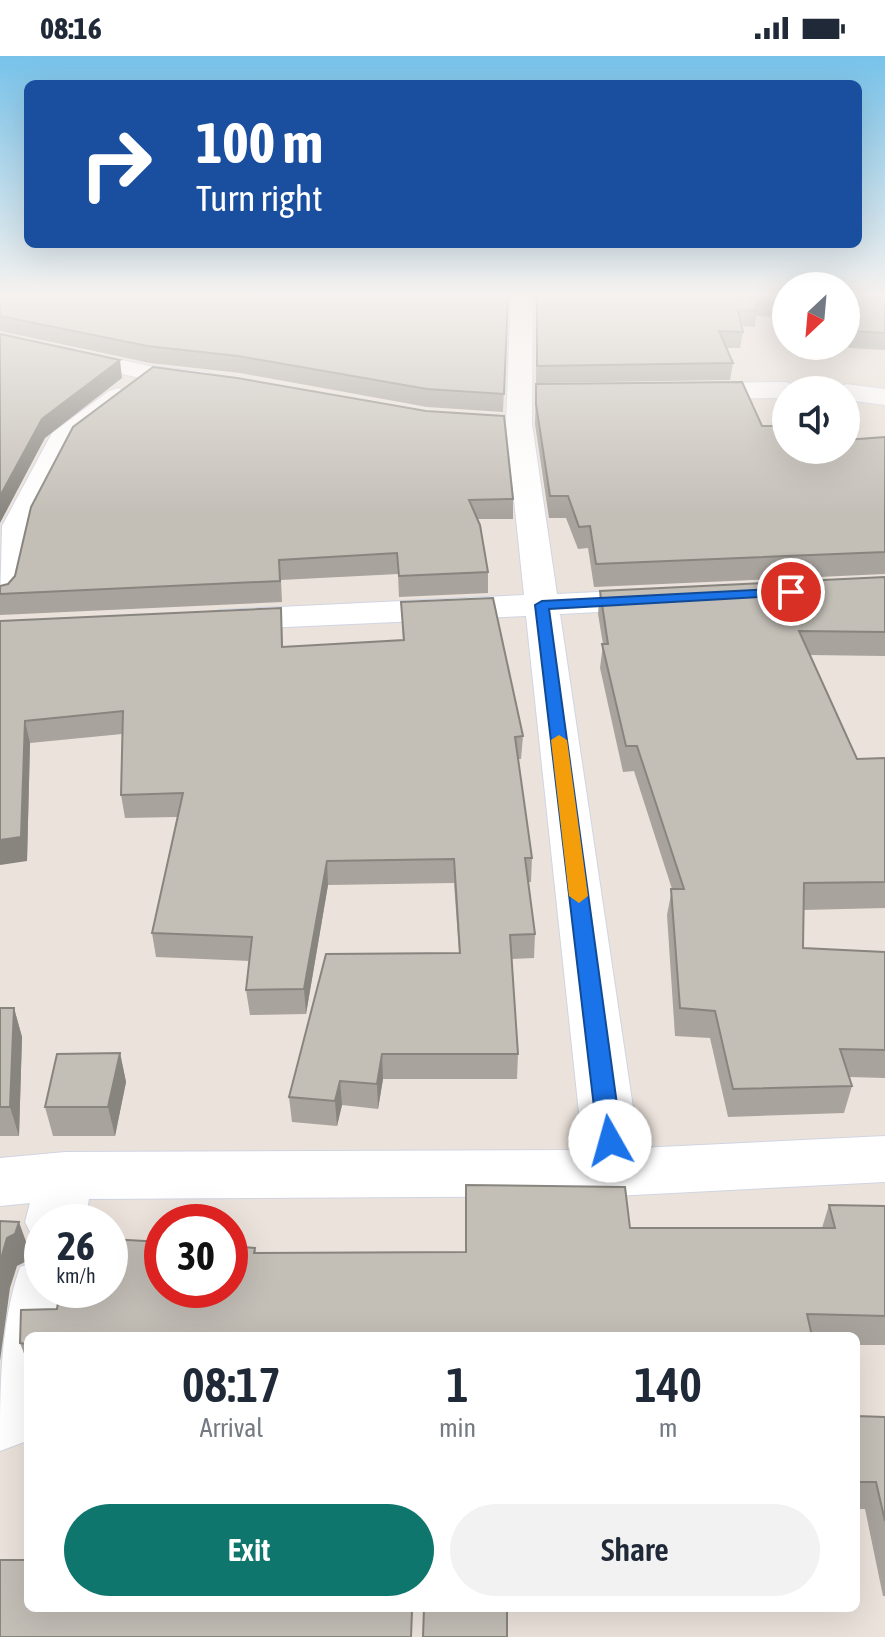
<!DOCTYPE html>
<html lang="en">
<head>
<meta charset="utf-8">
<style>
  :root { --surface:#fff; --page:#f2f2f3; --text:#1f2937; --muted:#747a83; --accent:#0f766e }
  body { margin:0; font-family:"Asap Condensed",sans-serif; background:var(--page); color:var(--text); height:100vh; display:flex; flex-direction:column; font-size:30px; white-space:nowrap }
  * { box-sizing:border-box; margin:0 }
  p { font-size:26px; color:var(--muted) }
  .icon { flex:none; width:44px; height:44px; fill:none; stroke:currentColor; stroke-width:2; stroke-linecap:round; stroke-linejoin:round }
  .map { position:relative; flex:1; overflow:hidden }
  .panel { position:absolute; left:24px; top:1276px; width:836px; height:280px; display:flex; flex-direction:column; background:var(--surface); border-radius:12px; box-shadow:0 8px 32px #0002 }
  .panel>* { flex:none }
  .guide { position:absolute; left:24px; top:24px; width:838px; height:168px; border-radius:12px; box-shadow:0 8px 32px #0002; background:#1a4fa0; color:#fff; overflow:hidden }
  .needle { width:52px; rotate:206deg }
  .controls { position:absolute; left:772px; top:216px; display:grid; gap:16px }
  .controls a { display:grid; place-items:center; width:88px; height:88px; border-radius:50%; background:var(--surface); box-shadow:0 8px 32px #0002; font-size:40px }
  .speed { position:absolute; left:24px; top:1148px; display:flex; gap:16px; font-size:40px; font-weight:700; text-align:center }
  .speed>* { display:grid; place-content:center; width:104px; height:104px; border-radius:50%; background:var(--surface); box-shadow:0 8px 32px #0002; line-height:1 }
  .speed small { font-size:20px; font-weight:400 }
  .speed .limit { border:12px solid #d22; background:#fff; color:#111 }
  .pin { position:absolute; display:grid; place-items:center; width:68px; height:68px; color:#fff; margin:-34px; border:4px solid #fff; border-radius:50%; box-shadow:0 2px 8px #0007 }
  .me { position:absolute; width:88px; margin:-44px; rotate:353deg; stroke-linejoin:round; filter:drop-shadow(0 0 6px #0008) }
  .turn { display:flex; align-items:center; gap:28px; height:168px; padding:0 40px; font-size:36px }
  .turn .icon { width:104px; height:104px; stroke-width:2.5 }
  .turn b { display:block; font-size:56px; line-height:68px }
  .eta { display:flex; justify-content:space-evenly; align-items:center; height:136px; text-align:center }
  .eta b { font-size:48px; font-weight:600; line-height:56px }
  .button { display:flex; gap:16px; margin-top:auto; padding:16px 40px }
  .button a { flex:1; height:92px; border-radius:48px; background:var(--accent); color:#fff; font-size:32px; font-weight:600; line-height:92px; text-align:center }
  .button a+a { background:var(--page); color:var(--text) }
  .status { display:flex; justify-content:space-between; align-items:center; height:56px; padding:0 40px; background:var(--surface); direction:ltr }
  .status svg { height:22px; fill:currentColor }
  .map>svg:first-child { display:block }
  .lines { fill:none; stroke-linecap:round; stroke-linejoin:round }
  .minor-casing { stroke:#d0d5e2; stroke-width:2 }
  .minor { fill:#fff; fill-rule:evenodd }
  .wall { fill:#a8a39d }
  .shaded-wall { fill:#88857f }
  .building { fill:#c3beb6; stroke:#88857f; stroke-width:2 }
  .route { fill:#1a73e8; stroke:#114b97; stroke-width:2 }
  .slow { fill:#f59e0b }
</style>
</head>
<body>
<div class="status"><b>08:16</b><svg viewBox="0 0 49 12"><path d="M0 12V9h3v3zM5 12V6h3v6zM10 12V3h3v9zM15 12V0h3v12zM26 1h20v11H26zM47 4h2v5h-2z"/></svg></div>
<div class="map">
<svg width="885" height="1581" viewBox="0 0 885 1581">
  <rect width="100%" height="100%" fill="#ebe2db"/>
  <g class="lines">
    <defs>
      <g id="minor">
        <polygon points="511,239 533,239 532,368 557,538 659,533 671,536 676,543 671,550 659,553 560,558 639,1092 885,1080 885,1126 614,1140 89,1143 85,1166 42,1166 42,1187 34,1184 25,1166 30,1147 0,1150 0,1102 65,1096 583,1094 526,560 220,574 208,571 203,564 208,557 220,554 524,539 506,368"/>
        <polygon points="0,277 149,310 206,316 215,319 219,324 215,329 206,332 149,324 0,291"/>
        <polygon points="786,326 795,329 799,334 786,334 786,342 685,343 676,340 672,335 676,330 685,327"/>
        <polygon points="846,328 885,333 885,349 846,344 846,334 835,334"/>
        <polygon points="118,332 127,335 131,340 74,387 32,470 17,539 12,546 0,549 2,470 52,377 109,335"/>
        <path d="M42,1203v31h30l-8,46h-36v99l-4,7 -24,9c0,-63 0,-126 20,-184z"/>
      </g>
    </defs>
    <use href="#minor" class="minor-casing"/>
    <use href="#minor" class="minor"/>
  </g>
  <g class="wall">
    <polygon points="0,239 508,239 503,356 427,351 240,317 150,307 0,275"/>
    <polygon points="537,239 745,244 752,243 685,239 786,239 786,261 756,260 755,271 741,270 743,276 740,292 726,292 733,307 730,324 536,327"/>
    <polygon points="846,239 885,239 885,294 849,292 846,281"/>
    <polygon points="536,328 762,370 786,394 885,381 885,518 594,531 588,492 578,493 566,462 549,462 535,368"/>
    <polygon points="513,443 513,463 477,463 488,516 488,537 399,541 398,518 281,524 282,546 0,559 0,538 15,520 31,451"/>
    <polygon points="885,521 885,600 810,599 857,703 885,702 885,852 803,854 803,892 885,896 885,1022 849,1021 852,1030 844,1057 728,1061 710,982 675,980 667,859 672,833 634,715 623,716 600,612 603,588 598,558 600,535"/>
    <polygon points="401,546 523,680 521,703 518,703 532,802 531,826 528,826 535,878 534,902 512,903 518,998 517,1023 383,1023 378,1053 342,1049 337,1070 292,1066 289,1041 459,897 454,827 328,829 306,958 250,959 246,934 250,905 156,901 152,877 177,761 125,762 121,739 122,678 30,687 27,805 0,565 281,552 283,591 403,585"/>
    <polygon points="0,952 14,952 22,981 19,1080 0,1080"/>
    <polygon points="120,997 126,1026 115,1080 53,1080 45,1051"/>
    <polygon points="466,1129 625,1131 630,1172 822,1172 829,1149 885,1150 885,1289 856,1289 856,1280 28,1280 28,1308 20,1287 21,1254 57,1253 60,1234 110,1234 110,1183 162,1186 162,1234 230,1234 230,1190 255,1192 256,1197 466,1196"/>
    <polygon points="42,1179 42,1222 35,1202"/>
    <polygon points="856,1360 885,1361 885,1540 883,1540 865,1453 856,1453"/>
  </g>
  <g class="shaded-wall">
    <polygon points="120,304 122,322 45,382 0,467 0,440 42,363"/>
    <polygon points="25,665 30,687 27,805 0,809 0,784"/>
    <polygon points="327,805 328,829 306,958 304,933"/>
    <polygon points="14,952 22,981 19,1080 10,1051"/>
    <polygon points="120,997 126,1026 115,1080 108,1051"/>
    <polygon points="382,998 383,1023 378,1053 377,1028"/>
    <polygon points="340,1025 342,1049 337,1070 335,1045"/>
    <polygon points="19,1166 29,1194 25,1206 17,1210 10,1232 0,1305 0,1206 7,1182"/>
  </g>
  <g class="building">
    <polygon points="0,239 508,239 504,338 427,333 238,300 147,290 0,260"/>
    <polygon points="537,239 613,239 745,244 754,242 757,239 786,239 786,245 756,244 757,255 738,254 743,276 719,275 733,307 537,310"/>
    <polygon points="846,239 885,239 885,277 852,275 846,255"/>
    <polygon points="0,278 120,304 42,363 0,440"/>
    <polygon points="153,311 237,322 426,355 504,360 513,443 469,444 480,469 488,516 399,520 397,497 279,504 280,525 0,538 0,530 8,528 15,520 31,451 73,371"/>
    <polygon points="742,326 762,370 786,370 786,394 846,394 846,384 885,381 885,496 596,508 590,470 579,471 568,440 550,440 536,348 536,328"/>
    <polygon points="885,521 885,576 799,575 857,703 885,702 885,826 804,827 803,892 885,896 885,994 840,993 852,1030 733,1033 715,955 680,952 671,833 684,833 637,690 626,690 602,588 608,588 600,535"/>
    <polygon points="493,542 523,680 515,681 532,802 525,802 535,878 510,879 518,998 382,998 377,1028 340,1025 335,1045 289,1041 326,898 460,897 454,803 327,805 304,933 246,934 252,881 152,877 183,737 121,739 123,655 25,665 21,781 0,784 0,565 281,552 282,591 404,584 401,546"/>
    <polygon points="0,952 14,952 10,1051 0,1051"/>
    <polygon points="120,997 108,1051 45,1051 57,998"/>
    <polygon points="466,1129 625,1131 630,1172 835,1172 829,1149 885,1150 885,1260 807,1258 812,1280 28,1280 28,1288 20,1287 21,1254 57,1253 60,1234 110,1234 110,1183 162,1186 162,1234 230,1234 230,1190 255,1192 254,1197 466,1196"/>
    <polygon points="0,1165 19,1166 15,1178 7,1182 0,1206"/>
    <polygon points="36,1179 42,1179 42,1202 35,1202"/>
    <polygon points="856,1360 885,1361 885,1465 876,1426 856,1426"/>
    <polygon points="0,1504 28,1504 28,1552 367,1552 412,1555 411,1581 0,1581"/>
    <polygon points="424,1552 507,1552 507,1581 423,1581"/>
  </g>
  <linearGradient id="sky" x2="0" y2="1"><stop stop-color="#77c2ea"/><stop offset="0.52" stop-color="#f6f2ef"/><stop offset="1" stop-color="#f6f2ef" stop-opacity="0"/></linearGradient>
  <rect width="885" height="460" fill="url(#sky)"/>
  <polygon class="route" points="791,532 798,536 796,539 549,553 622,1085 618,1092 610,1095 602,1092 598,1085 535,549 542,545"/>
  <polygon class="slow" points="559,679 567,684 588,840 579,847 569,840 551,684"/>
</svg>
<div class="controls">
<a><svg class="needle" viewBox="-14 -14 28 28"><path d="M0-13l5 13h-10z" fill="#e53935"/><path d="M0 13l5-13h-10z" fill="#747a83"/></svg></a>
<a><svg class="icon" aria-label="sound" viewBox="0 0 24 24"><path d="M4 9h4l5-4v14l-5-4H4zM17 9q2 3 0 6"/></svg></a>
</div>
<div class="speed"><div>26<small>km/h</small></div><div class="limit">30</div></div>
<div class="pin" style="left:791px;top:536px;background:#d93025"><svg class="icon" aria-label="arrive" viewBox="0 0 24 24"><path d="M6 21V4h12l-3 4 3 4H6"/></svg></div>
<svg class="me" style="left:610px;top:1085px" viewBox="-20 -20 40 40"><circle r="19" fill="#fff"/><path d="M0-13L10 11 0 6-10 11z" fill="#1a73e8"/></svg>
<div class="guide">
<div class="turn"><svg class="icon" aria-label="right" viewBox="0 0 24 24"><path d="M7 20v-9h11M14 6l5 5-5 5"/></svg><div><b>100 m</b>Turn right</div></div>
</div>
<section class="panel">
<div class="eta">
<div><b>08:17</b><p>Arrival</p></div>
<div><b>1</b><p>min</p></div>
<div><b>140</b><p>m</p></div>
</div>
<div class="button"><a>Exit</a><a>Share</a></div>
</section>
</div>
</body>
</html>
